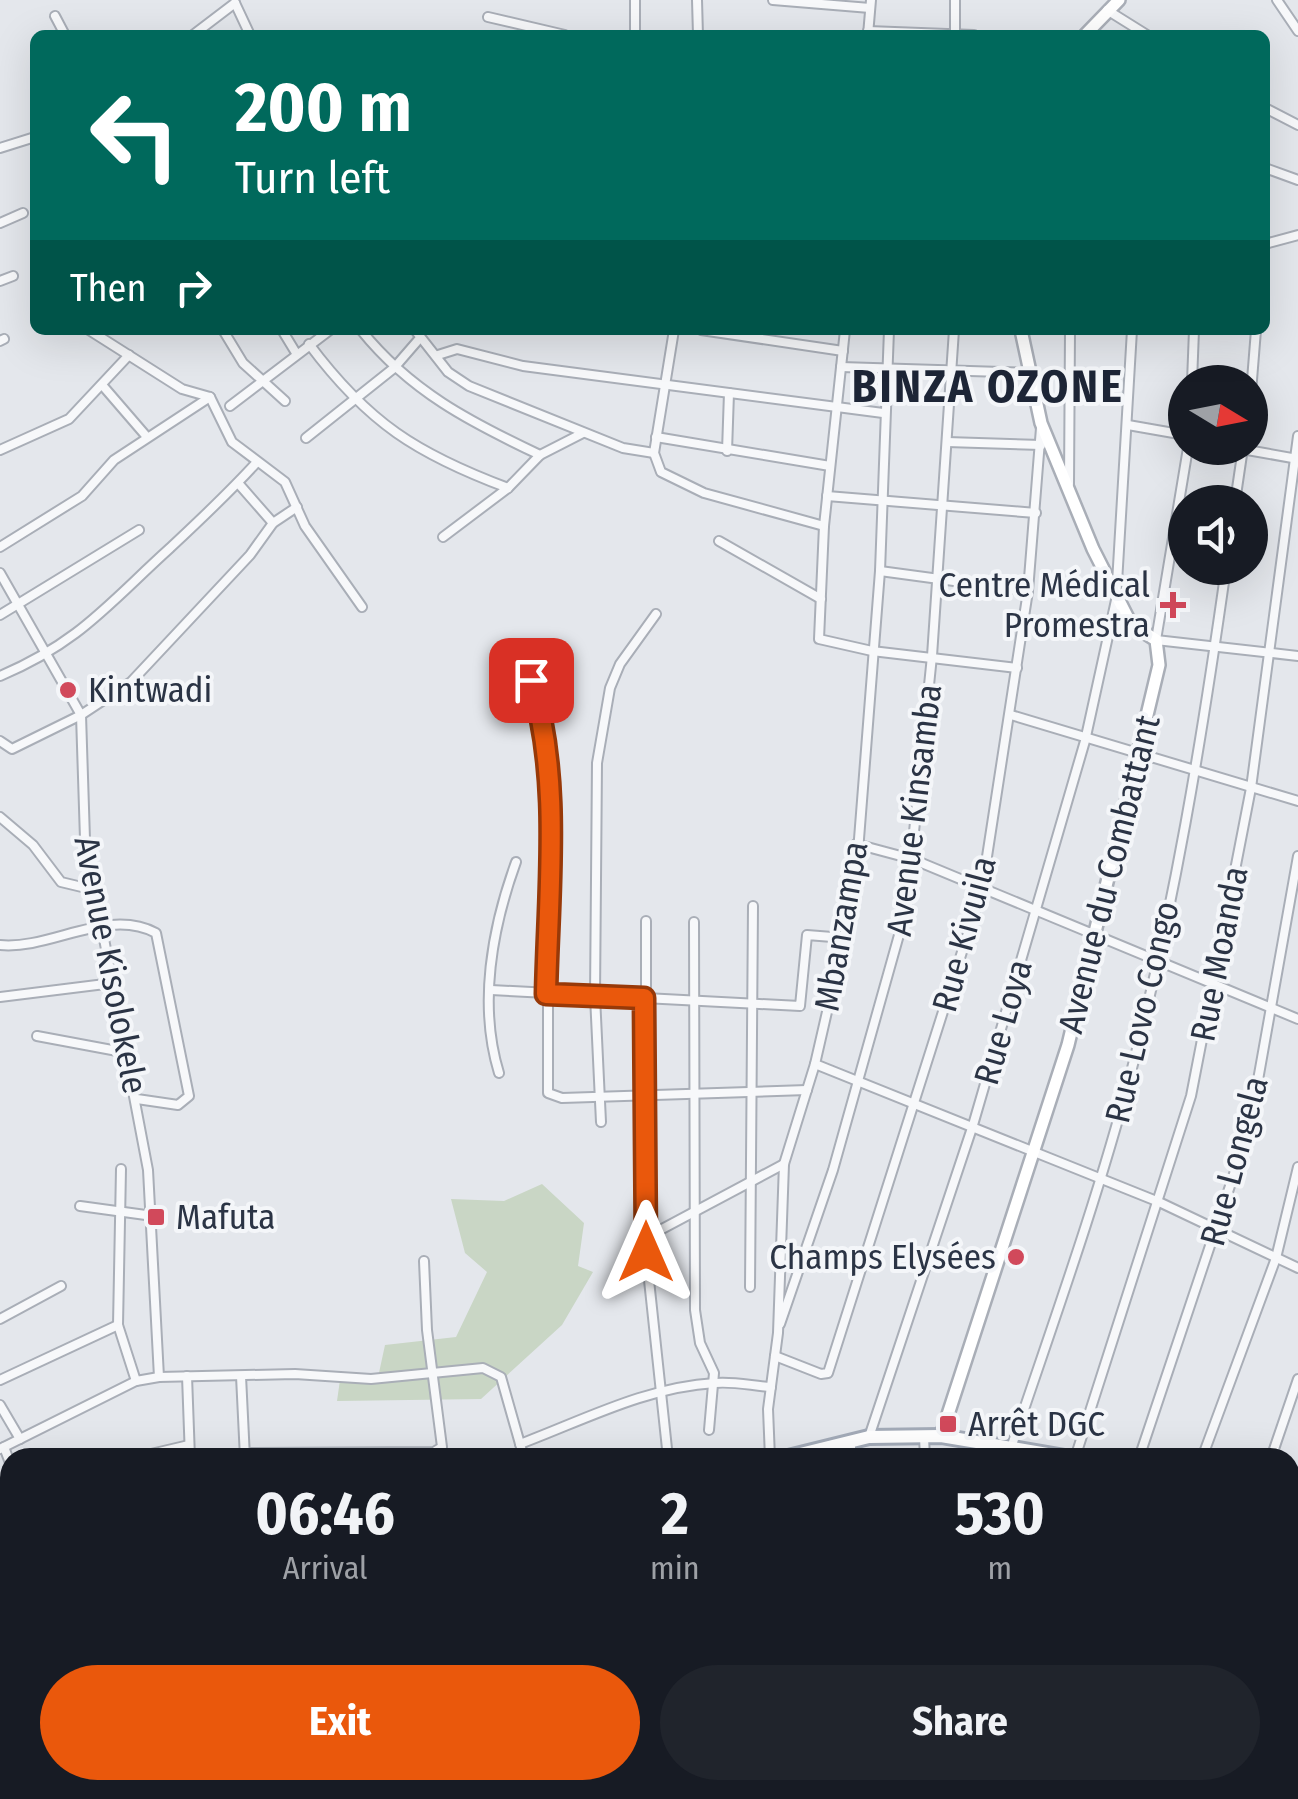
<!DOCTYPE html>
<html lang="en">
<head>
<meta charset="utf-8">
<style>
  :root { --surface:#171b24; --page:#20242c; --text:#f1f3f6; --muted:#9ea1a6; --accent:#ea580c }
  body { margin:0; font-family:"Fira Sans Condensed",sans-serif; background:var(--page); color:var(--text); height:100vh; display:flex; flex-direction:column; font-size:38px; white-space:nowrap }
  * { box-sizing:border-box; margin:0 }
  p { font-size:32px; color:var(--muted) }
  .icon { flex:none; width:55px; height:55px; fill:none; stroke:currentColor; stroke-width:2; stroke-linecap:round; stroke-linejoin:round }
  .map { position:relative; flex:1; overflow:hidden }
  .panel { position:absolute; left:0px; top:1448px; width:1300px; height:352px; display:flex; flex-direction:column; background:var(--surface); border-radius:30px 30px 0 0; box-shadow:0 10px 40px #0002 }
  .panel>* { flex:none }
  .banner { position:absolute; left:30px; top:30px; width:1240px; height:305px; border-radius:15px; box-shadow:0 10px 40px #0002; background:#00695c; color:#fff; overflow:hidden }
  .needle { width:65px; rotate:100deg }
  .fabs { position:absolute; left:1168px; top:365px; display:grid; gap:20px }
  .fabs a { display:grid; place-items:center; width:100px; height:100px; border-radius:50%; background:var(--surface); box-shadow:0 10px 40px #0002; font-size:50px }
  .pin { position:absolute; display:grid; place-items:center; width:85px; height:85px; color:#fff; margin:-42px; border-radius:20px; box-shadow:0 5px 15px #0006 }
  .me { position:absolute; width:110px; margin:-55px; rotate:0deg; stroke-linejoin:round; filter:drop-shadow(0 0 8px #0008) }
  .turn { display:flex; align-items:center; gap:35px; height:210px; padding:0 40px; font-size:45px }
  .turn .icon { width:130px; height:130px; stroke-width:2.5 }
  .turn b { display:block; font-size:70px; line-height:85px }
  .then { display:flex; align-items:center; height:95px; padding:0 40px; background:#0003; gap:20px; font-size:38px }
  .eta { display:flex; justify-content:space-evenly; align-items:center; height:170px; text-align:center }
  .eta b { font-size:60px; font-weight:700; line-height:70px }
  .cta { display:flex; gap:20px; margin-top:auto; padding:20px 40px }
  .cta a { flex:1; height:115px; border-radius:60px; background:var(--accent); color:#fff; font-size:40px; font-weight:700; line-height:115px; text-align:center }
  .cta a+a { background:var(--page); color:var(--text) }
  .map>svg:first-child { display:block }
  .built { fill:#d2d6de }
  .green { fill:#c9d6c5 }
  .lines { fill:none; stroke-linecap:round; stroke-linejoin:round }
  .street-casing { stroke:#a9aeb7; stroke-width:12 }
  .secondary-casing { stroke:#a9aeb7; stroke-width:16 }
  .primary-casing { stroke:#a3abb8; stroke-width:18 }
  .street { stroke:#f7f8fa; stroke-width:8 }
  .secondary { stroke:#fff; stroke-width:11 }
  .primary { stroke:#fff; stroke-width:12 }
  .route-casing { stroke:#983908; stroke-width:25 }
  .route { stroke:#ea580c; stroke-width:18 }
  .poi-dot { fill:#d1495b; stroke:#f4f6f9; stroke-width:4 }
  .labels { text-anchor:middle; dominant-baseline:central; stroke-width:8; stroke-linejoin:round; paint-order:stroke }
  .poi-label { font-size:35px; fill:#2b3445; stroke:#f4f6f9; text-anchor:start }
  .street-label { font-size:35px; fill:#2b3445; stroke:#f4f6f9 }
  .district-label { font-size:45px; font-weight:bold; letter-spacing:2.5px; fill:#1d2536; stroke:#f4f6f9 }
</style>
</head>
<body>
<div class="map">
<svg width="1298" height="1799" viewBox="0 0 1298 1799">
  <rect width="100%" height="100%" fill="#e4e7ec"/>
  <g class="built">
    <polygon points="1290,1602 1298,1603 1298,1799 1121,1799 1074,1790 1290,1790"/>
    <polygon points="802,1790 954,1790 1026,1799 801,1799"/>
  </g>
  <polygon class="green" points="542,1184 584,1223 578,1266 593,1272 562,1325 481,1399 337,1401 340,1380 377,1382 385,1345 456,1337 487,1272 465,1253 451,1199 504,1201"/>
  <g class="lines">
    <defs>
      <g id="street">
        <polyline points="635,0 635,35"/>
        <polyline points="697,0 698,35"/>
        <polyline points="773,0 870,8"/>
        <polyline points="955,0 955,35"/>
        <polyline points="1277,0 1298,31"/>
        <polyline points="235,3 250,35"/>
        <polyline points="1107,10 1147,35"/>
        <polyline points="55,16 65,35"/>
        <polyline points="488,17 565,35"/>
        <polyline points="868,31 974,35"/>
        <polyline points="193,35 235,3"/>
        <polyline points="868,35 871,0"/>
        <polyline points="1265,108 1298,125"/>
        <polyline points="0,148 35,137"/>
        <polyline points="1265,168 1298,180"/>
        <polyline points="0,223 23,213"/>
        <polyline points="1265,244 1298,235"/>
        <polyline points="0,281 13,276"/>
        <polyline points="89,330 182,389 210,397 232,442 285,482 305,526 362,607"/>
        <polyline points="223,330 243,363 285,401"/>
        <polyline points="282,330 296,353"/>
        <path d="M361,330c49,61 109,92 179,125"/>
        <polyline points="415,330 448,372 469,386 623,448 654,453"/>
        <polyline points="674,330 654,453 661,472 704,493 824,526"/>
        <polyline points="701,330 843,351"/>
        <polyline points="845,330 824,526 819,639 872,651 1017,668"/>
        <polyline points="0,341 4,339"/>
        <path d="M309,344c59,79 108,110 199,144"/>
        <polyline points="438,355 457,349 523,366 883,413"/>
        <polyline points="841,367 1030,373"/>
        <polyline points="1192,382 1194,330"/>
        <polyline points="103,386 147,437"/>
        <polyline points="1250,405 1256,330"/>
        <polyline points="230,406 330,330"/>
        <polyline points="1128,425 1185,435"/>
        <polyline points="656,437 830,466"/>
        <polyline points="306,438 394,368 420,338"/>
        <polyline points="947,442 1041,445"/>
        <polyline points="1188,448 1156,640 1298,656"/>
        <polyline points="1236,448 1298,459"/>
        <polyline points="0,450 69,419 129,355"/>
        <polyline points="727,451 729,393"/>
        <polyline points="238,483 273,523"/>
        <polyline points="1069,484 1070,330"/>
        <polyline points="827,496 1036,513"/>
        <polyline points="1235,502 1243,448"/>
        <polyline points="443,537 508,488 540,455 583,433"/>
        <polyline points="719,541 821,599"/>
        <polyline points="0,547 82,496 114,460 210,397"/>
        <polyline points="880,571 1028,591"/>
        <polyline points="0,573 81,715 85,839 148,1170 159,1377"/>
        <polyline points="0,615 139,530"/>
        <path d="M0,676c80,-34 108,-72 170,-128 30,-28 59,-55 87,-86"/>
        <polyline points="531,679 541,720 548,823 548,1093 562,1098 807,1090"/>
        <polyline points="1011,715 1298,801"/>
        <polyline points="0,741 12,749 81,715 131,682 250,555 273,523 297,507"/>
        <polyline points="0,817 33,845 61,882 86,888 95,885"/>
        <polyline points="856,844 912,859 1298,1019"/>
        <polyline points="646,921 646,1252 668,1458"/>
        <polyline points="694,922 695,1310 700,1343 714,1373 709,1430"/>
        <path d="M0,945c51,5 107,-38 156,-12l33,163 -11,9 -41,-6"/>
        <polyline points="491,990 800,1006 807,935 845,938"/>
        <polyline points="0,997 113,983"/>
        <polyline points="37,1036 128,1053"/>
        <polyline points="815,1064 1159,1202 1298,1268"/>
        <path d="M499,1073c-21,-68 -7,-145 17,-211"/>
        <polyline points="601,1122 595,996 597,763 610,688 620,664 656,614"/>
        <polyline points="121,1169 118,1325 136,1381"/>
        <polyline points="80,1206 153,1216"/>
        <polyline points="647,1237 784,1164"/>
        <polyline points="750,1287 753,906"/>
        <polyline points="0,1319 61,1286"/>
        <polyline points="780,1324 833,1170 906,910 932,656 954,330"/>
        <polyline points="775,1356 821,1374 828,1373 982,889 1028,591 1041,428"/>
        <polyline points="187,1376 190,1458"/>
        <polyline points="241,1376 245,1458"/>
        <polyline points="0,1380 118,1325"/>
        <polyline points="0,1405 20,1439"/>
        <polyline points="869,1437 973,1125 1085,741 1116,600 1132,330"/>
        <polyline points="924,1437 925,1458"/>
        <polyline points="851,1440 851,1458"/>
        <path d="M520,1444c64,-24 126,-57 195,-61 18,-2 38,3 56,4"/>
        <path d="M1012,1445c41,-122 85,-244 118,-369 44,-167 72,-338 96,-508"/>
        <polyline points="4,1447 10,1463"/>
        <polyline points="0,1449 136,1381 159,1377 295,1374 371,1379 483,1368 501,1377 524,1458"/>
        <polyline points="246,1453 434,1452 442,1447 427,1330 424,1261"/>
        <polyline points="134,1458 189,1445"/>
        <polyline points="770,1458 768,1409 778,1333 784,1164 815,1064 855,890 880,571 889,330"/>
        <polyline points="1075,1458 1191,1096 1251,788 1298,436"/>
        <polyline points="1139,1458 1240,1156 1258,1080 1298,856"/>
        <polyline points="1202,1458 1276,1258 1298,1167"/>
        <polyline points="1271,1458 1298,1379"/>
        <polyline points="0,1493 10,1490"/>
        <polyline points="0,1552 10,1548"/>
        <polyline points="1290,1597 1298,1598"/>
        <polyline points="0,1614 10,1610"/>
        <polyline points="0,1654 10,1651"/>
        <polyline points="0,1785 10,1782"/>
        <polyline points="587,1790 595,1799"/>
        <polyline points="72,1791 99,1790"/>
        <polyline points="172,1799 172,1790"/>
        <polyline points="243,1799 244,1790"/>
        <polyline points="298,1799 299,1790"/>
        <polyline points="357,1799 358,1790"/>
        <polyline points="433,1799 434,1790"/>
        <polyline points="502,1799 503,1790"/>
        <polyline points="676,1799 677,1790"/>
        <polyline points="744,1799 745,1790"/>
      </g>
      <g id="secondary">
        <polyline points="1085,35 1119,0"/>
        <polyline points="941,1436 1068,1045 1159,665 1156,640 1131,624 1093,549 1041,423 1021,330"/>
      </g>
      <g id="primary">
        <polyline points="784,1458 869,1437 941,1436 1071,1458"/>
        <polyline points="1290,1550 1298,1553"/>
        <polyline points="0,1727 10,1723"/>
      </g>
    </defs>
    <use href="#street" class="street-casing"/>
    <use href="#secondary" class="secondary-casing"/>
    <use href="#primary" class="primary-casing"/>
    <use href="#street" class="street"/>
    <use href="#secondary" class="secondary"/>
    <use href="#primary" class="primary"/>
  </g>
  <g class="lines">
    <defs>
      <path id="route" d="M531,680c31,97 17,213 15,314l98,4 2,254"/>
    </defs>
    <use href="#route" class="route-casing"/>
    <use href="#route" class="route"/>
  </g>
  <g class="poi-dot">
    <path d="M1168 590h10v10h10v10h-10v10h-10v-10h-10v-10h10z"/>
    <circle cx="68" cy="690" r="10"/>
    <rect x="146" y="1207" width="20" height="20" rx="5"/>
    <circle cx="1016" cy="1257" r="10"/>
    <rect x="938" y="1414" width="20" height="20" rx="5"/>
  </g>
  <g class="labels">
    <g class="poi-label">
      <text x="1150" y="585" text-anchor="end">Centre Médical<tspan x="1150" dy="40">Promestra</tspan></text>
      <text x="88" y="690">Kintwadi</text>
      <text x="176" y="1217">Mafuta</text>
      <text x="996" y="1257" text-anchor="end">Champs Elysées</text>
      <text x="968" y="1424">Arrêt DGC</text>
    </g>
    <g class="street-label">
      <text transform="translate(914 810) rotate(-83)">Avenue Kinsamba</text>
      <text transform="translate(1109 874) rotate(-76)">Avenue du Combattant</text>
      <text transform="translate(841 926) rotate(-80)">Mbanzampa</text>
      <text transform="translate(964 934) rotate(-75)">Rue Kivuila</text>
      <text transform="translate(1219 954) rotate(-79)">Rue Moanda</text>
      <text transform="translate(111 965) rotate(79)">Avenue Kisolokele</text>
      <text transform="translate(1142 1012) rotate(-77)">Rue Lovo Congo</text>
      <text transform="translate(1003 1022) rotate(-74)">Rue Loya</text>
      <text transform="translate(1234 1161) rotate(-75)">Rue Longela</text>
    </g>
    <g class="district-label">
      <text x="988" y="387">BINZA OZONE</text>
    </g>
  </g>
</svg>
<div class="fabs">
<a><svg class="needle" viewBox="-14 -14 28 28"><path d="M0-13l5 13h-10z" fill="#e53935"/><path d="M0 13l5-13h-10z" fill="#9ea1a6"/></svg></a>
<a><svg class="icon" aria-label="sound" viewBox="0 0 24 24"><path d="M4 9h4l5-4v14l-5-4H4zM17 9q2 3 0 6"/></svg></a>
</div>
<div class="pin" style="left:531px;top:680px;background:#d93025"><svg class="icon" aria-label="arrive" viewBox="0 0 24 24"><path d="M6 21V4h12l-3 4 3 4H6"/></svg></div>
<svg class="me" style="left:646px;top:1252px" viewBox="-20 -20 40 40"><path d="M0-17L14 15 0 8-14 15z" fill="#ea580c" stroke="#fff" stroke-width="4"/></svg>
<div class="banner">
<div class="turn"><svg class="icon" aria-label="left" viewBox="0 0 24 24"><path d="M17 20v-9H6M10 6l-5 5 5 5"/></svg><div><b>200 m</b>Turn left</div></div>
<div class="then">Then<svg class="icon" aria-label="right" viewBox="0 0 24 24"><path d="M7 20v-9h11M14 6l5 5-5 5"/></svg></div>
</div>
<section class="panel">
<div class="eta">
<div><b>06:46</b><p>Arrival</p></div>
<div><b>2</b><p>min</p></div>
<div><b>530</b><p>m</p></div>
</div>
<div class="cta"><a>Exit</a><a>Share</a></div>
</section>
</div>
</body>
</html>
